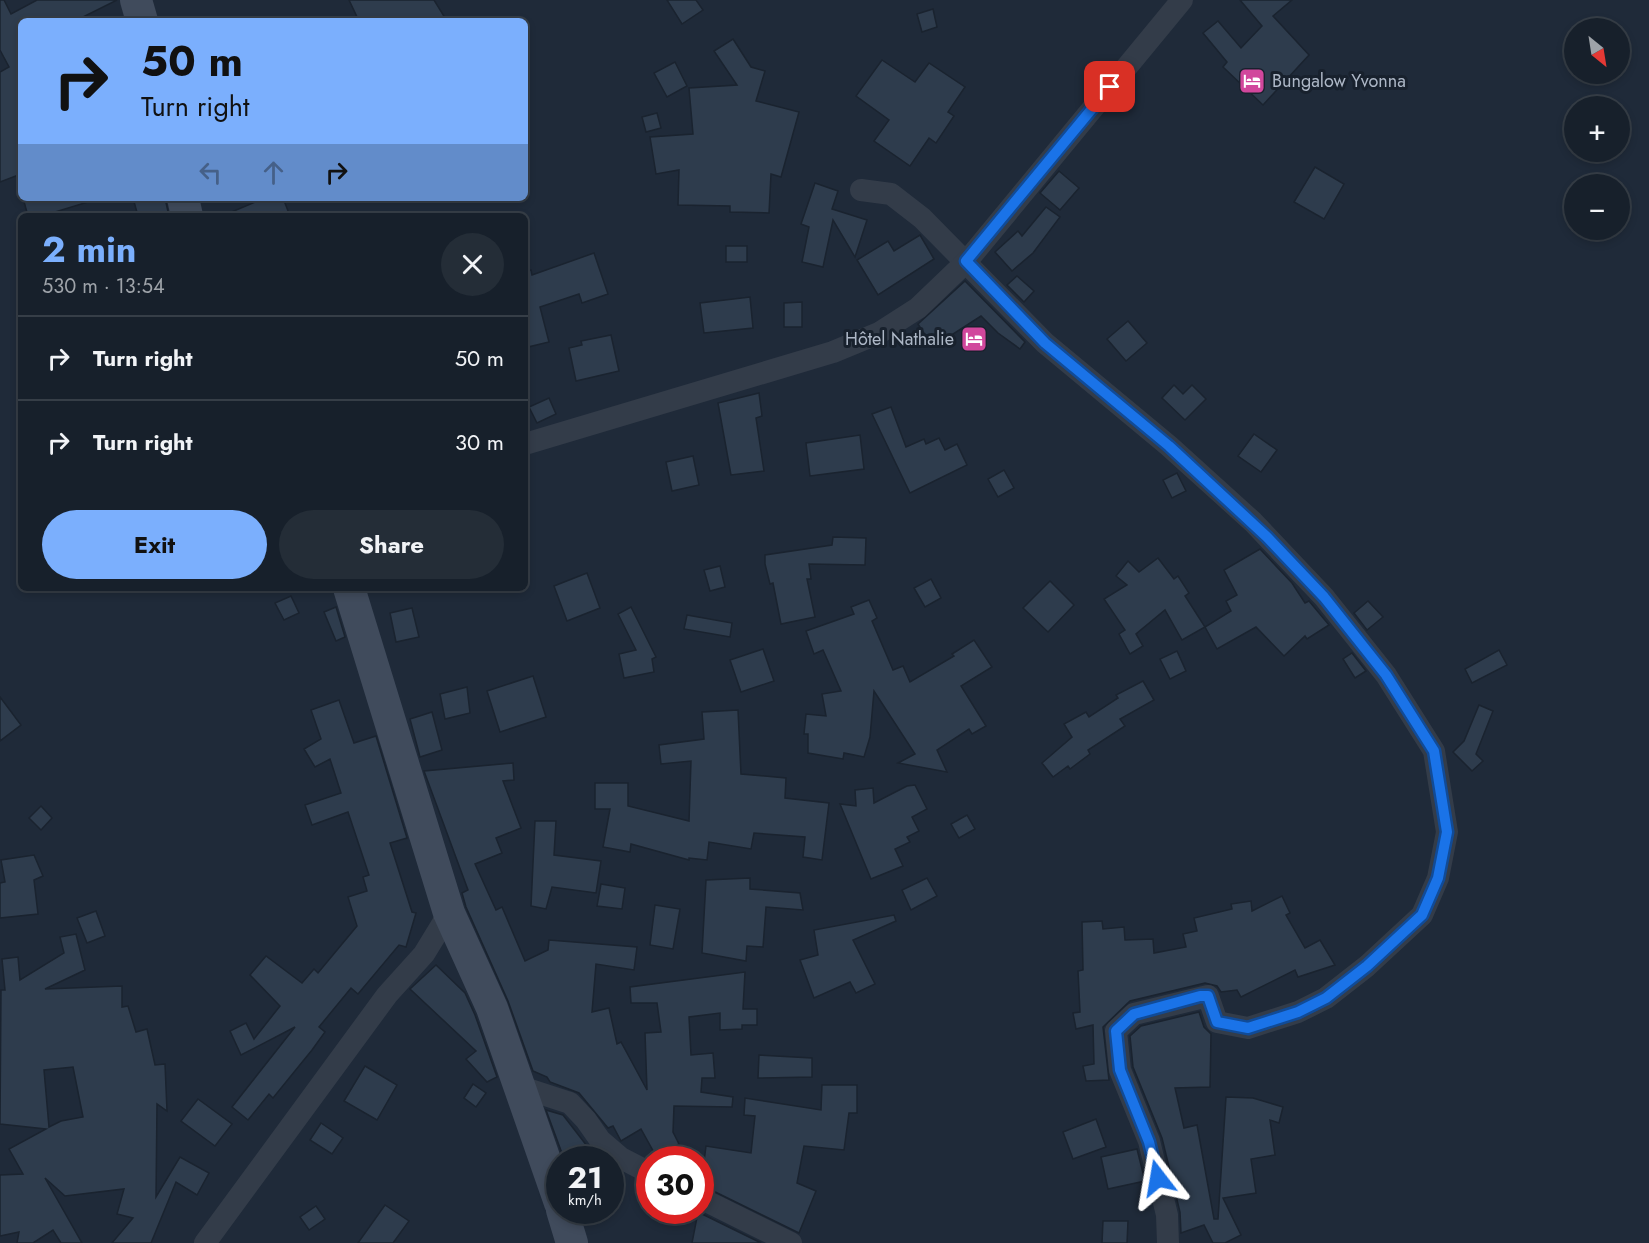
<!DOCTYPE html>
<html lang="en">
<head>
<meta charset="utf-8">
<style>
  :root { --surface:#17202b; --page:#242d37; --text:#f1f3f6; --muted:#9ea3a9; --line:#363e47; --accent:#7baffd }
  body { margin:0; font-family:Jost,sans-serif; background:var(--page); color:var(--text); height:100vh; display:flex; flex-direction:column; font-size:22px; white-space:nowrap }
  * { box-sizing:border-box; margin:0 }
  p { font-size:20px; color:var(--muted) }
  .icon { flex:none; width:33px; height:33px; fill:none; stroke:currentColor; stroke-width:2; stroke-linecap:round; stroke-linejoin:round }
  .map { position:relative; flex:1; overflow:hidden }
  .sheet { position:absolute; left:18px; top:213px; width:510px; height:378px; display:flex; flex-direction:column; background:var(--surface); border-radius:9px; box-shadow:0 3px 9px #0003,0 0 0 2px var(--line) }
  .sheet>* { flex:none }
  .guide { position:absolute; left:18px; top:18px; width:510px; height:183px; border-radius:9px; box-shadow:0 3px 9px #0003,0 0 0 2px var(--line); background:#7baffd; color:#111; overflow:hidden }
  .needle { width:39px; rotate:150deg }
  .fabs { position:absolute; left:1564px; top:18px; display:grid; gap:12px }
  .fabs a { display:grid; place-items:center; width:66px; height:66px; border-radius:50%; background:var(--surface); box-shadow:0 3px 9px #0003,0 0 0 2px var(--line); font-size:30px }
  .speed { position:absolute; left:546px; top:1146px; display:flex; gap:12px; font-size:30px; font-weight:700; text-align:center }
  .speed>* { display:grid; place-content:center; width:78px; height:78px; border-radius:50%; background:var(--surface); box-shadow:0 3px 9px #0003,0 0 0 2px var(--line); line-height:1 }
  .speed small { font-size:15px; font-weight:400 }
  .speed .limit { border:9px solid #d22; background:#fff; color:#111 }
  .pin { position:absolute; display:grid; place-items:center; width:51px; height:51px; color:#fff; margin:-26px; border-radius:12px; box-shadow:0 3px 9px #0006 }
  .me { position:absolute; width:66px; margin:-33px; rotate:346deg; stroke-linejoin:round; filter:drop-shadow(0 0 4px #0008) }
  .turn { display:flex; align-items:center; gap:21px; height:126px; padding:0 24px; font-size:27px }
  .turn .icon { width:78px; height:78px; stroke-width:2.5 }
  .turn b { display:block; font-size:42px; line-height:51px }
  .lanes { display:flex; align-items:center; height:57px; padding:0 24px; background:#0003; justify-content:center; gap:30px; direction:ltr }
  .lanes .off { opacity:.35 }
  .round { display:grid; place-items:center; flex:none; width:63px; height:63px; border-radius:32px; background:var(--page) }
  .head { display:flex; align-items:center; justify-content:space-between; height:102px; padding:0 24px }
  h1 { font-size:36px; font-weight:700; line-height:45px; color:var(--accent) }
  .button { display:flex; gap:12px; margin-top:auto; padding:12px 24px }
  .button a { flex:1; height:69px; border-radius:36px; background:var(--accent); color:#111; font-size:24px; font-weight:700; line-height:69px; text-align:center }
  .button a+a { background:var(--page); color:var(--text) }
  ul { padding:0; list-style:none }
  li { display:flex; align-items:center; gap:18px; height:84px; padding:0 24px; border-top:2px solid var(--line) }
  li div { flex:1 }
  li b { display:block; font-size:22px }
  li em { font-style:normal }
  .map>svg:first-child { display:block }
  .building { fill:#2e3c4d; stroke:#1a232f; stroke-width:1.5; fill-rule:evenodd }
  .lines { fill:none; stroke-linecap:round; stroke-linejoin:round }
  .street { stroke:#333c49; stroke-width:22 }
  .secondary { stroke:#404b5c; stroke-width:32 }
  .route-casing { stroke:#114b97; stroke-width:15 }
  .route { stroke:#1a73e8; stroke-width:10 }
  .labels { text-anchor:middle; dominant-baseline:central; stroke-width:6; stroke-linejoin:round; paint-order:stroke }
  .poi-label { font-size:18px; fill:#adb7c6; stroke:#18212d; text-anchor:start }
</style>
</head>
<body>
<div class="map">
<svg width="1649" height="1243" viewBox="0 0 1649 1243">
  <rect width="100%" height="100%" fill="#1f2a39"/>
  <g class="building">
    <polygon points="0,0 4,0 11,14 37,0 117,0 75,21 21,21 21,174 0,182 0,72 9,67 0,50"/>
    <polygon points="349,0 434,0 447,21 359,21"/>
    <polygon points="667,0 696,0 703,10 682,24"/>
    <polygon points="1240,0 1292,0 1273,16 1309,55 1263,105 1223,67 1227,62 1203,33 1218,21 1241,48 1262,26"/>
    <polygon points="933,9 937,27 922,32 917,14"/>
    <polygon points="733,39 751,67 765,71 756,101 799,112 781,177 771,174 769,213 730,212 730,206 678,205 679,170 656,174 650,137 693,134 689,88 737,85 714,51"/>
    <polygon points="882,60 915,82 929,63 965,87 948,112 954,116 936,143 929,138 910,166 874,141 889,120 856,96"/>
    <polygon points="675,62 687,86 667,97 654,73"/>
    <polygon points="657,113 661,128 646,132 642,117"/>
    <polygon points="1315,167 1344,184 1324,219 1294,202"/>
    <polygon points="1059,171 1079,188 1060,210 1040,193"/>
    <polygon points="815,183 838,191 832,209 867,220 855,257 833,220 823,267 802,262 809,227 801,224"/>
    <polygon points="23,198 88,198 88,202 42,216 28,216"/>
    <polygon points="133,198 165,198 169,216 138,216"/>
    <polygon points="265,198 283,198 290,216 222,216"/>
    <polygon points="1046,207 1060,217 1033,253 1012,271 995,252 1018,231 1022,236"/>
    <polygon points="920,235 934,259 878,295 857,260 888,241 894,251"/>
    <rect x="726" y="246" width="21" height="16"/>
    <polygon points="594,253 608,294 582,303 579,294 540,307 549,342 528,347 525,335 525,271 531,270 532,275"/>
    <polygon points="1017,276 1034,291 1024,302 1007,285"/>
    <polygon points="965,281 1025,342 1020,349 998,333 981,316 933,347 918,324"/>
    <polygon points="750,297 753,328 704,333 700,303"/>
    <polygon points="802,302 802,327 784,327 784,303"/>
    <polygon points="1128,321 1147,343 1126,361 1107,339"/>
    <polygon points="611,335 619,371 576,381 569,348 582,345 581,341"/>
    <polygon points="1174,385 1183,394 1192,385 1206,399 1185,420 1162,398"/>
    <polygon points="759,393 762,416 756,418 764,471 731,475 718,403"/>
    <polygon points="549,398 556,414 537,423 529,407"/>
    <polygon points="891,407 906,447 924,439 926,444 939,438 945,450 957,444 967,465 910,493 872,414"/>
    <polygon points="1254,434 1277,450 1261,472 1238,456"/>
    <polygon points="860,435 864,469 810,476 806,443"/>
    <polygon points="693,456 699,485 672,491 666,462"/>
    <polygon points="1004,470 1014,488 998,497 988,479"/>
    <polygon points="1177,473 1186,491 1172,498 1163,480"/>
    <polygon points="833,537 866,538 865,565 809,564 811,579 807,579 815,617 781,624 773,583 770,584 765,564 765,555 832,545"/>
    <polygon points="1260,549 1292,583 1305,603 1309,601 1329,625 1307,639 1305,636 1284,656 1256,627 1217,649 1205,627 1231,611 1226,601 1237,595 1224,570"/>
    <polygon points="1158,558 1174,579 1178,576 1189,593 1185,596 1205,627 1182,640 1165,610 1136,634 1143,646 1130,654 1119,634 1125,630 1104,599 1127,585 1116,576 1128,561 1139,572"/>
    <polygon points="720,566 725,587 710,591 704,570"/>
    <polygon points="587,573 600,608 567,621 554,586"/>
    <polygon points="931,579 941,598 925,607 914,588"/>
    <polygon points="1050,581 1074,605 1048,632 1023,608"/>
    <polygon points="291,596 299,613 284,620 275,603"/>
    <polygon points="869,600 877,618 872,621 893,670 903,666 910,682 954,656 952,654 974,640 992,667 961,686 986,726 972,734 969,729 937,750 947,772 898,763 915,754 874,691 870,737 864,757 844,753 843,759 808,753 808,734 804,734 806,714 826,716 822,694 841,691 823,650 814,654 806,631 854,614 851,607"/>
    <polygon points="1368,601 1383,617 1367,630 1354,613"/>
    <polygon points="336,607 345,637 336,641 324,612"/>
    <polygon points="631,607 656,657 652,659 654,672 624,678 619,654 636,650 618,614"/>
    <polygon points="412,608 419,637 396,642 390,613"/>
    <polygon points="687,615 732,623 730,637 684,629"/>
    <polygon points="763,649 774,681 741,692 730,660"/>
    <polygon points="1499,650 1507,665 1472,683 1465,669"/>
    <polygon points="1177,651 1186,671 1170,679 1160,659"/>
    <polygon points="1352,653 1366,671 1355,678 1343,659"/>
    <polygon points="533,676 546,717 500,732 487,691"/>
    <polygon points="1143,681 1154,700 1120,719 1125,726 1088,750 1090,754 1070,769 1068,766 1053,777 1042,763 1072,737 1064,724 1086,712 1089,717 1118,698 1116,695"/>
    <polygon points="467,687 470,713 445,719 440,694"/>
    <polygon points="0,697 21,725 0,741"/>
    <polygon points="339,700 354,743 376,736 407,838 390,843 412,912 416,913 406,947 399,945 358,994 351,988 319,1027 325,1032 312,1050 273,1098 269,1094 248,1120 232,1107 295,1027 241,1055 230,1031 246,1023 254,1039 280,1006 250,975 266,956 302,983 314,969 318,973 357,926 348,897 367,891 363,877 369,875 348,812 312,825 305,805 341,793 330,759 315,767 304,749 321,739 311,710"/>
    <polygon points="1479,705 1493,711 1476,754 1483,761 1472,771 1453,752 1464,741"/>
    <polygon points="738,710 741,774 786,778 785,798 829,803 822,860 803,857 805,837 754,833 751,849 709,842 707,860 689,858 689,860 631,844 630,852 603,847 610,809 595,809 595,783 628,783 628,806 689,821 691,761 661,764 659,745 704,739 702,712"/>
    <polygon points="432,712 442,750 420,757 410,719"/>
    <polygon points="513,763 514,780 503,781 521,828 496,838 502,853 475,864 496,910 502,907 525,961 548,950 549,940 637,947 634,970 596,964 592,1012 609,1008 617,1044 621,1042 647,1090 645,1033 661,1032 657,1003 631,1003 630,987 745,972 743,1009 757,1009 757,1025 742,1025 742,1029 720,1030 720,1013 689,1017 691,1055 713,1053 715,1078 702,1078 701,1092 733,1097 732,1107 674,1106 673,1132 679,1144 656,1156 641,1129 621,1141 613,1126 608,1128 579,1093 550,1082 547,1077 533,1071 508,1001 466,907 462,893 468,890 424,771"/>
    <polygon points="915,785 927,809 912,817 919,831 907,837 910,842 895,849 903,866 871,879 840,804 856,806 855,790 873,788 874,803 907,786"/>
    <polygon points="41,806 52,818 41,830 29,818"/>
    <polygon points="967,815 975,829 959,838 951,824"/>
    <polygon points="535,821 556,821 554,855 601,861 596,893 552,887 546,909 531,906"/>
    <polygon points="34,855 43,876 34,880 38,914 0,918 0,883 5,882 1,860"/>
    <polygon points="750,878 750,889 800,893 803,910 766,907 763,947 747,946 746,961 702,953 706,880"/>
    <polygon points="927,878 937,896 911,910 902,890"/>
    <polygon points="601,884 625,888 622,909 597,906"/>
    <polygon points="1282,896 1290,913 1286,915 1305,948 1320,940 1335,965 1298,977 1295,970 1241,997 1237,990 1221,992 1217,986 1205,983 1130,1001 1103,1027 1109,1080 1086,1081 1083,1066 1094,1064 1093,1025 1076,1029 1073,1013 1080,1012 1078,971 1083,970 1082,922 1102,921 1103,929 1124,927 1125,940 1153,939 1154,953 1186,947 1183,934 1197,931 1194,918 1232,909 1231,904 1251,901 1252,911"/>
    <polygon points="655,905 680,909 673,949 650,945"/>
    <polygon points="96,911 105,936 87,943 77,918"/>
    <polygon points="894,915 896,921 853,940 875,984 856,993 850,982 814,998 800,960 818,955 814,930"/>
    <path d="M76,934l9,36 -40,19 77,-3v21l6,-1 8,26 11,-3 8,36 10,-1 2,47 -10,-7 -1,93 24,-40 29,16 -12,22 -21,-13 -25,61h-39l21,-25 -16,-4 7,-25 -59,7 -20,-18 37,65h-21l-8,-13 -20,13h-16l2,-11 -19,4v-61l23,-1 -14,-25 37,-20 -46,-5 1,-134h4l-3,-31 16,-2 2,23 44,-27 -4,-16zM73,1067l10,50 -22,4 -12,6 -5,-57z"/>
    <polygon points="436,965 465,993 475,1015 497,1077 487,1082 466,1059 476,1051 410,989"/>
    <polygon points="1199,1012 1204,1027 1211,1034 1210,1087 1175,1088 1184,1128 1197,1125 1214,1219 1218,1219 1226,1097 1253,1098 1283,1107 1279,1123 1270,1120 1275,1155 1251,1159 1256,1193 1223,1198 1241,1235 1225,1243 1213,1243 1204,1225 1181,1233 1180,1212 1162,1138 1133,1067 1130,1036 1141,1026"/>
    <polygon points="759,1055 812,1058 812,1077 758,1078"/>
    <polygon points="365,1066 397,1085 377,1120 344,1101"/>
    <polygon points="473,1084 486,1093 476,1107 464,1098"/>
    <polygon points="822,1085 857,1085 857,1113 849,1113 844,1150 804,1146 797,1183 816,1191 799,1233 701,1185 706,1146 751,1153 755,1116 744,1115 745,1098 821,1110"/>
    <polygon points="198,1099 232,1124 215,1146 181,1121"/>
    <polygon points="546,1110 563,1115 587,1146 563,1156"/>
    <polygon points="1096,1119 1106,1147 1073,1159 1063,1132"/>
    <polygon points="321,1123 343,1138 332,1154 310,1140"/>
    <polygon points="1137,1149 1145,1181 1108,1189 1101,1157"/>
    <polygon points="385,1205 409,1221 393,1243 358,1243"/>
    <polygon points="316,1206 325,1219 309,1230 300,1217"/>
    <polygon points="698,1212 761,1243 692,1243"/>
    <polygon points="1103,1221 1128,1221 1127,1243 1102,1243"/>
  </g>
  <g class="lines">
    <g class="street">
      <polyline points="861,190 891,194 922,218 1045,343 1169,446 1253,522 1324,597 1386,675 1434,751 1447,832 1438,878 1422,915 1367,966 1326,998 1298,1012 1248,1028 1217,1022 1208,996 1134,1014 1116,1031 1120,1070 1149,1141 1167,1215 1168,1243"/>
      <polyline points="525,444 833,352 879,333 918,308 967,261 1182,0"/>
      <polyline points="521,1087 570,1103 586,1120 600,1140 621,1158 650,1173"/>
      <polyline points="700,1198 791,1243"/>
      <polyline points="205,1243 387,995 424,954 449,913"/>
    </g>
    <g class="secondary">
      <polyline points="136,0 142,21"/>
      <polyline points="183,198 187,216"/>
      <polyline points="349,588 449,913 492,1008 560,1203"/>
      <polyline points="562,1210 572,1243"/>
    </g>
  </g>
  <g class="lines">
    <defs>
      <polyline id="route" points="1110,87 966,261 1045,343 1169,446 1267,537 1324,597 1386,675 1434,751 1447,832 1438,878 1422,915 1367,966 1326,998 1298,1012 1248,1028 1217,1022 1208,996 1200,996 1134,1014 1116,1031 1120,1070 1149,1142 1158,1178"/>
    </defs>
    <use href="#route" class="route-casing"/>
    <use href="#route" class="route"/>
  </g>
  <defs>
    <symbol id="hotel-square" viewBox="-11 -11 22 22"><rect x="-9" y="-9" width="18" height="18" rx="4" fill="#d1479c" stroke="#18212d"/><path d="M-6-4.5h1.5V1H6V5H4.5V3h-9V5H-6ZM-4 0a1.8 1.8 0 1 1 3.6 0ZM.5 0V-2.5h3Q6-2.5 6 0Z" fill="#fff"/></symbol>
  </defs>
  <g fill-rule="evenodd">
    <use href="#hotel-square" x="1237" y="66" width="30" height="30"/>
    <use href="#hotel-square" x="959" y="324" width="30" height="30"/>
  </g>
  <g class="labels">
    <g class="poi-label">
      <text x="1272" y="81">Bungalow Yvonna</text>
      <text x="954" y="339" text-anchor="end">Hôtel Nathalie</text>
    </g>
  </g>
</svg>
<div class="fabs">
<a><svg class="needle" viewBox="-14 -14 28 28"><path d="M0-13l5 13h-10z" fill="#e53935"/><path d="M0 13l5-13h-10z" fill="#9ea3a9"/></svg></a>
<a>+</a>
<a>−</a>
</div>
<div class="speed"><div>21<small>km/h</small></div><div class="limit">30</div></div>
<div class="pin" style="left:1110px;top:87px;background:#d93025"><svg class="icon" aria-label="arrive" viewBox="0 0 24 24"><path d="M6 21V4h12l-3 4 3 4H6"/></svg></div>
<svg class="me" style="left:1158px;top:1178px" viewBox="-20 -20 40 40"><path d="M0-17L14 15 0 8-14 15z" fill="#1a73e8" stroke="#fff" stroke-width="4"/></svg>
<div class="guide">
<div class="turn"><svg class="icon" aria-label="right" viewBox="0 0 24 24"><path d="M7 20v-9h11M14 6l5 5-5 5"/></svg><div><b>50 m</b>Turn right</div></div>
<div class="lanes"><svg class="icon off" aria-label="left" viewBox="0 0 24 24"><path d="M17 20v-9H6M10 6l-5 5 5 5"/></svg><svg class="icon off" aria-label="ahead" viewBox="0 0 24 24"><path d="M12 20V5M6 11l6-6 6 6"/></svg><svg class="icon" aria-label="right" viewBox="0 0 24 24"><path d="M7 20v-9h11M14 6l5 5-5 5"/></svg></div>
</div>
<section class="sheet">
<div class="head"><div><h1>2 min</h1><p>530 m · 13:54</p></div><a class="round"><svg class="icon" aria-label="close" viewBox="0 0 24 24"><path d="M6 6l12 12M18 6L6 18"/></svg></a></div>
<ul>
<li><svg class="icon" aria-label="right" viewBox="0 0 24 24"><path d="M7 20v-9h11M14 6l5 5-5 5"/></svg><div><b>Turn right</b></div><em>50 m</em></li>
<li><svg class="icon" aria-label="right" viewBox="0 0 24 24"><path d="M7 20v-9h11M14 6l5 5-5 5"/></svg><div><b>Turn right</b></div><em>30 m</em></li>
</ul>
<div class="button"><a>Exit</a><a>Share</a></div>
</section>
</div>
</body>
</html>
